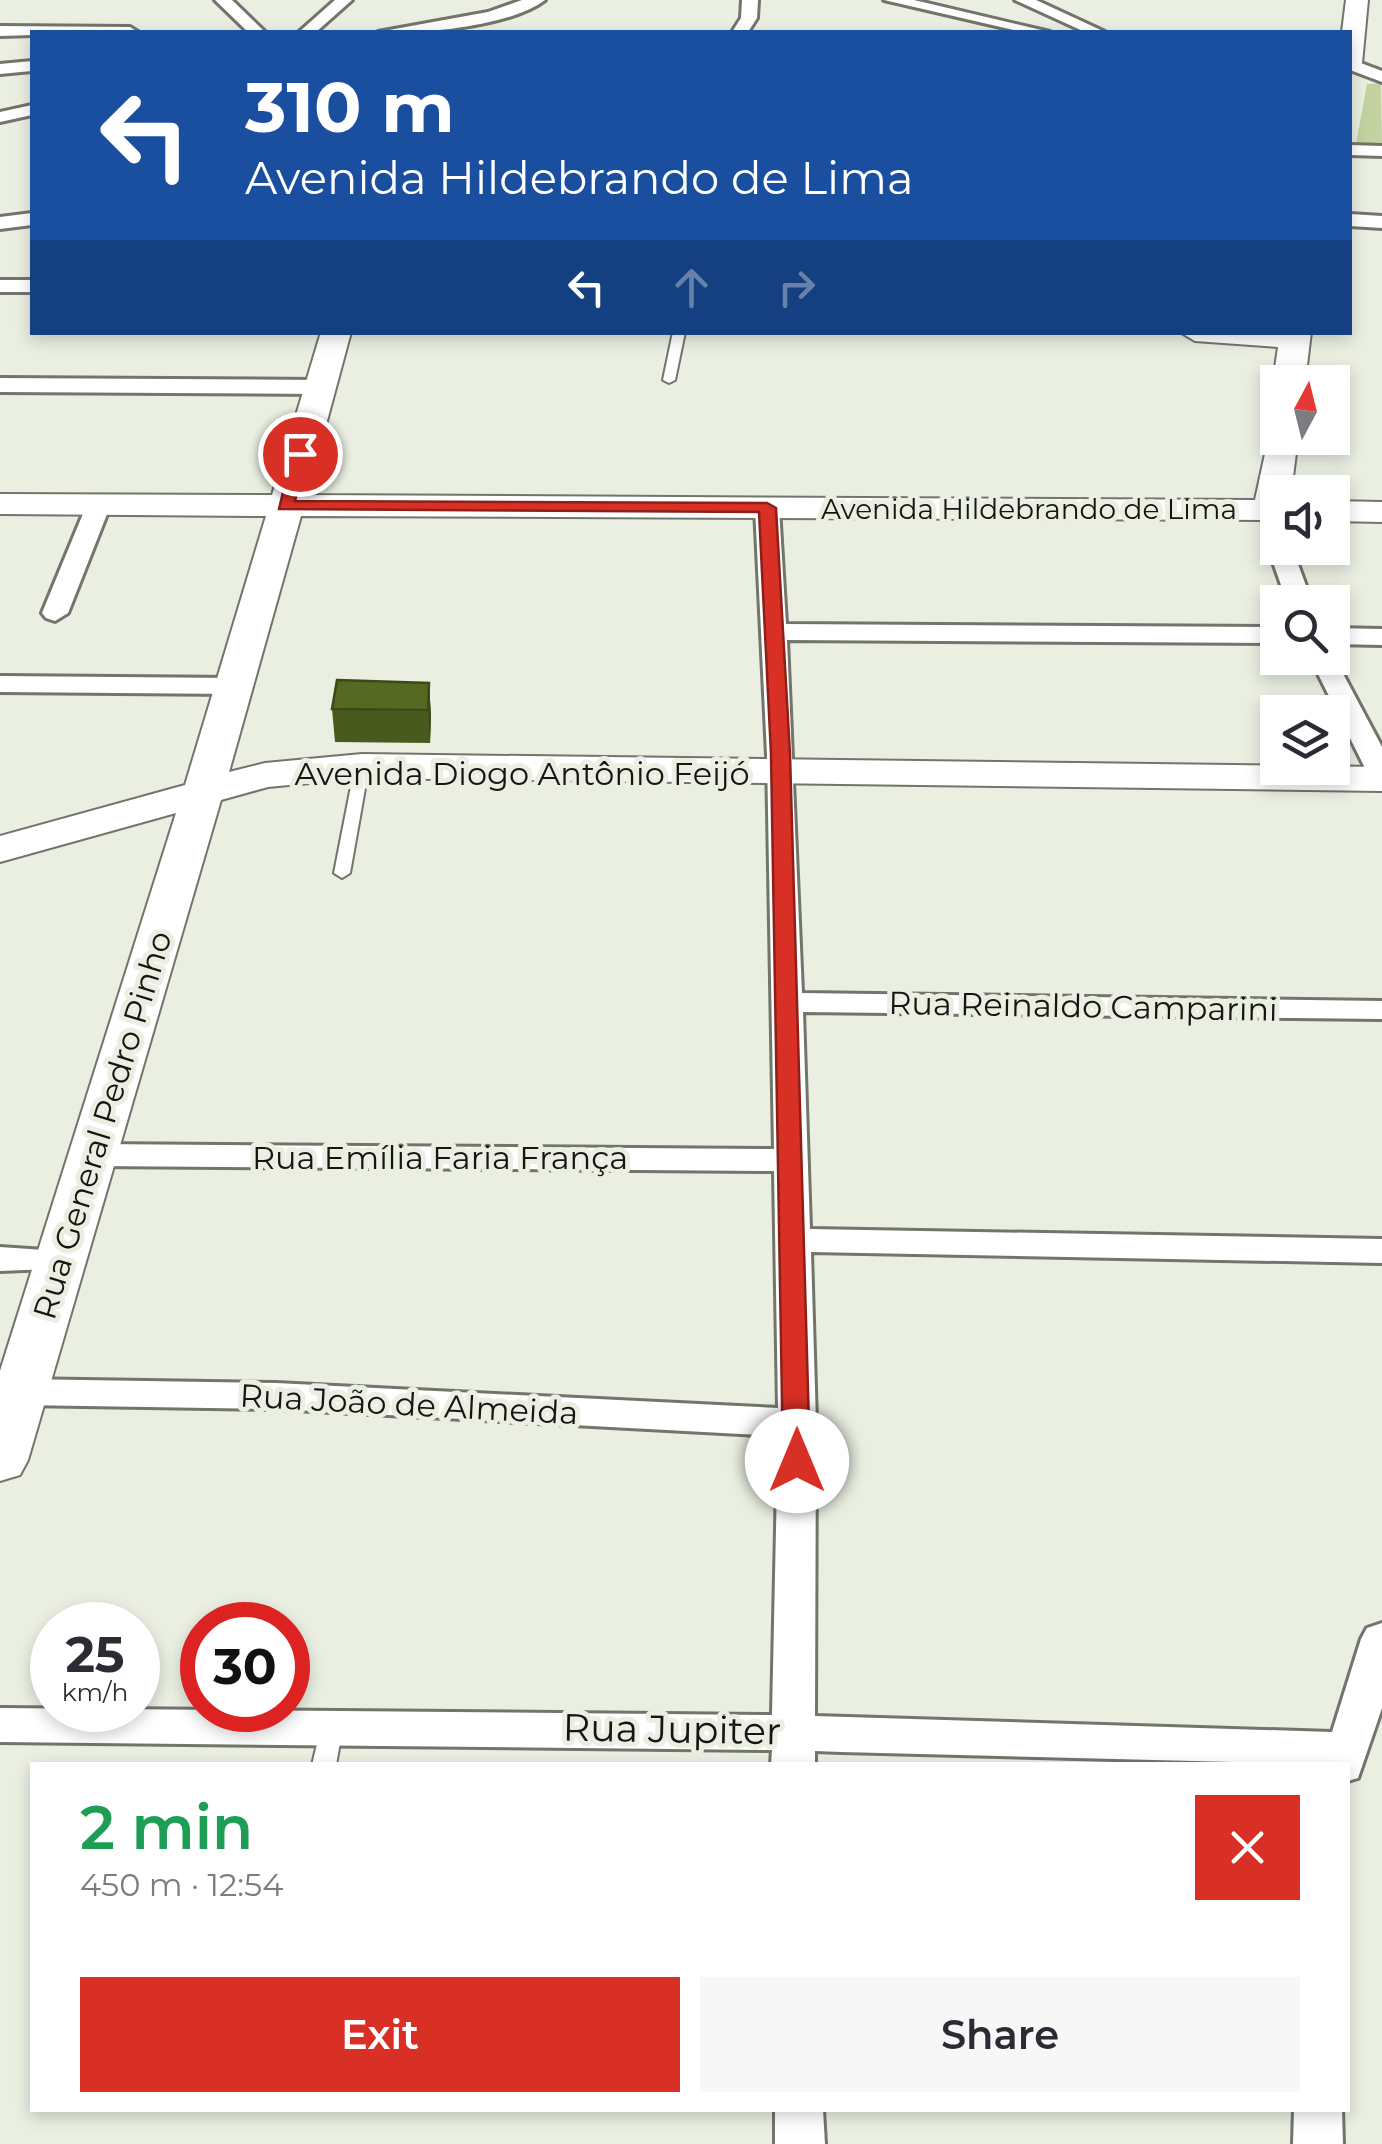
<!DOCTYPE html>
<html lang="en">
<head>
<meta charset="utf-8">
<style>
  :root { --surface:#fff; --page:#f7f7f7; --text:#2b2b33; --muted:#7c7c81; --accent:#d93025 }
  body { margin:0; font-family:Montserrat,sans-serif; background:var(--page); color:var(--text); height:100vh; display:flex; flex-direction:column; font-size:38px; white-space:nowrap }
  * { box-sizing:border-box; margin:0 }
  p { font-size:32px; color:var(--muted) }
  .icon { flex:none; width:55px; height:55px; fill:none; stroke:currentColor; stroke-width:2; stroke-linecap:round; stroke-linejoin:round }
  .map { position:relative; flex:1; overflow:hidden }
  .side { position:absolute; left:30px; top:1762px; width:1320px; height:350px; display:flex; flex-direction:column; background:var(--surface); border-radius:0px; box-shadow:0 5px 15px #0003 }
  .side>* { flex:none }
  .hud { position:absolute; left:30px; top:30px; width:1322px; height:305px; border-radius:0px; box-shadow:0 5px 15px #0003; background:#1a4fa0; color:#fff; overflow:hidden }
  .needle { width:65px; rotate:7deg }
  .fabs { position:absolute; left:1260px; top:365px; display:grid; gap:20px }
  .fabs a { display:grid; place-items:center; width:90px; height:90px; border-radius:0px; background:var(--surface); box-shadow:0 5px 15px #0003; font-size:50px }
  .speed { position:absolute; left:30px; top:1602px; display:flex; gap:20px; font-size:50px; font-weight:700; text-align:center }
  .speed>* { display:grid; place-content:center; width:130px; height:130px; border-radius:50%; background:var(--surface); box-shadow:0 5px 15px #0003; line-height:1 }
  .speed small { font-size:25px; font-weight:400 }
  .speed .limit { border:15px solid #d22; background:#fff; color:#111 }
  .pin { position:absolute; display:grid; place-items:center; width:85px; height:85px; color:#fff; margin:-42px; border:5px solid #fff; border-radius:50%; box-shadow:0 2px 10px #0007 }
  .me { position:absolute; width:110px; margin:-55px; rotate:0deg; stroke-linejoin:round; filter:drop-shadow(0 0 8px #0008) }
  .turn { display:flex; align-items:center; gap:35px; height:210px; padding:0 50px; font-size:45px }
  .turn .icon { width:130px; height:130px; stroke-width:2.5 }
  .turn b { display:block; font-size:70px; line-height:85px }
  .lanes { display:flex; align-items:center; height:95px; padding:0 50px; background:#0003; justify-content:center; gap:50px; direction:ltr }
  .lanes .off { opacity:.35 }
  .round { display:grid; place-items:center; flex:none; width:105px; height:105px; border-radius:0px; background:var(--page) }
  .headline { display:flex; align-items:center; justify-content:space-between; height:170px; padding:0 50px }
  h1 { font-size:60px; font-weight:600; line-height:75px; color:#1e9e55 }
  .button { display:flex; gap:20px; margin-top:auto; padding:20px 50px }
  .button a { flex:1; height:115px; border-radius:0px; background:var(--accent); color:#fff; font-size:40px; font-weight:600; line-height:115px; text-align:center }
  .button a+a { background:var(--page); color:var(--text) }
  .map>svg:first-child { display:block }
  .green { fill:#c2d3a1 }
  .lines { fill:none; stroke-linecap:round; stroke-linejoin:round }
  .lane-casing { stroke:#71756a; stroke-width:4 }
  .street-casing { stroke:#71756a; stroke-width:6 }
  .secondary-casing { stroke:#71756a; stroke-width:4 }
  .lane { fill:#fff; fill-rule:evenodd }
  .street { fill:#fff; fill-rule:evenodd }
  .secondary { fill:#fff; fill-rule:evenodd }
  .wall { fill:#495a1e }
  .shaded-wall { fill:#3c4a18 }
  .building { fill:#556923; stroke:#3c4a18; stroke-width:2.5 }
  .route { fill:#d93025; stroke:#8d1f18; stroke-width:2.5 }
  .labels { text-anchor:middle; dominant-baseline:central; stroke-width:10; stroke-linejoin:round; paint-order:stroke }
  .far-street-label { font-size:28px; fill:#151612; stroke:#eaefe2 }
  .street-label { font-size:32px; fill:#151612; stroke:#eaefe2 }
  .near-street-label { font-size:38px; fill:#151612; stroke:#eaefe2 }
</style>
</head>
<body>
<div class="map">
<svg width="1382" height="2144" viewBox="0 0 1382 2144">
  <rect width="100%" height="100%" fill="#eaefe2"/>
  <polygon class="green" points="1381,83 1382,144 1356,144 1367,84"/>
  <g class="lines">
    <defs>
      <g id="lane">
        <polygon points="673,332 685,332 675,380 669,383 663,380"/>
        <polygon points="362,762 369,766 350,873 342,878 334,873 355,766"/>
        <polygon points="331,1717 339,1719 343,1726 336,1765 312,1765 323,1719"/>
      </g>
      <g id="street">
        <polygon points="215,0 232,0 265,32 248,32"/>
        <polygon points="335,0 352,0 316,32 299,32"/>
        <path d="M522,0h23c-34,26 -125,35 -167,32l110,-20z"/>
        <polygon points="742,0 758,0 757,18 748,32 732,32 741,18"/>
        <polygon points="884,0 914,0 1050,32 1022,32"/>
        <polygon points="1015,0 1036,0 1105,32 1085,32"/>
        <polygon points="0,26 130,27 138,32 0,36"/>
        <polygon points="1350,59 1382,71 1382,82 1350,70"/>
        <polygon points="32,61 32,71 0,74 0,64"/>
        <polygon points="32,105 32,115 0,122 0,112"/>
        <polygon points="1350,145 1382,146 1382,156 1350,155"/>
        <polygon points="32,213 32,225 0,229 0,217"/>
        <polygon points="1350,214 1382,216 1382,228 1350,226"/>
        <rect x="0" y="280" width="32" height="12"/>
        <polygon points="0,378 319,380 330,387 319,394 0,392"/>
        <polygon points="99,497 111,504 68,613 55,621 46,618 42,613 87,504"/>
        <polygon points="767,501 779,508 786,624 1278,627 1278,643 787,640 802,993 1382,1001 1382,1019 803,1012 810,1229 1382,1239 1382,1263 811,1252 816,1423 815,1716 1332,1732 1361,1639 1367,1628 1382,1623 1382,1708 1358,1778 1348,1781 1348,1765 841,1752 815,1751 815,1765 771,1765 772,1750 0,1742 0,1708 772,1715 778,1436 276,1409 21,1405 8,1401 2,1392 8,1383 21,1379 276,1383 778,1408 774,1171 94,1166 82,1163 77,1155 82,1147 94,1144 774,1149 767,755 755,508"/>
        <polygon points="1278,541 1278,548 1292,548 1312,602 1287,602 1268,548"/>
        <polygon points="1332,628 1382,629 1382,645 1332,644"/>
        <polygon points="1332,653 1382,747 1382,782 1368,774 1310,658 1332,658"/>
        <polygon points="0,676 235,678 248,686 235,694 0,692"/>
        <polygon points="0,1247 74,1252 79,1260 74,1268 0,1271"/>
        <polygon points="775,2110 823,2110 825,2144 775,2144"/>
        <polygon points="1294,2110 1342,2110 1343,2144 1293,2144"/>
      </g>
      <g id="secondary">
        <polygon points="1346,0 1368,0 1362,63 1350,70 1350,32 1342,32"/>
        <polygon points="321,332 351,332 307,495 1255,500 1270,431 1278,429 1278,438 1298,438 1291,492 1278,492 1278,520 301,516 229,772 265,763 362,754 1382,767 1382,791 362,778 268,787 221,800 28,1460 20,1475 0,1481 0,1371 176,813 0,862 0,836 185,785 266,516 0,514 0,494 272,495"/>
        <polygon points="1180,332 1311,332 1305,382 1278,382 1278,388 1273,382 1278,347 1195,341"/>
        <polygon points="1332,501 1382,502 1382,522 1332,521"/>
      </g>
    </defs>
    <use href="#lane" class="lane-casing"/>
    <use href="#street" class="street-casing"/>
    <use href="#secondary" class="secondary-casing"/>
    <use href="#lane" class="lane"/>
    <use href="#street" class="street"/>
    <use href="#secondary" class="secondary"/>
  </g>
  <polygon class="wall" points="429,683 431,716 430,743 335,742 332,709"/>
  <polygon class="shaded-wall" points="429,683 431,716 430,743 428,710"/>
  <polygon class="building" points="337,680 429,683 428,710 332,709"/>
  <polygon class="route" points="300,450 307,454 295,501 767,503 776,508 790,754 810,1461 806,1468 797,1471 783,1461 771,754 759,512 279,509 292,454"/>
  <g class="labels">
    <g class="far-street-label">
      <text x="1029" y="509">Avenida Hildebrando de Lima</text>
    </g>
    <g class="street-label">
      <text x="522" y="773">Avenida Diogo Antônio Feijó</text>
      <text transform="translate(1083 1006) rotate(1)">Rua Reinaldo Camparini</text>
      <text transform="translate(102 1125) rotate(-73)">Rua General Pedro Pinho</text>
      <text x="440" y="1157">Rua Emília Faria França</text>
      <text transform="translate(409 1404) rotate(3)">Rua João de Almeida</text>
    </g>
    <g class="near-street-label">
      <text transform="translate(672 1729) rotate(1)">Rua Jupiter</text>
    </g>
  </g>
</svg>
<div class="fabs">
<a><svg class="needle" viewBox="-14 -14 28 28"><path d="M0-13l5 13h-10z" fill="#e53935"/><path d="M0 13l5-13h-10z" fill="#7c7c81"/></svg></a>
<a><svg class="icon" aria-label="sound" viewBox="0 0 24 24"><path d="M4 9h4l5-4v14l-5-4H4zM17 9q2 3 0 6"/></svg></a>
<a><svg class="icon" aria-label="search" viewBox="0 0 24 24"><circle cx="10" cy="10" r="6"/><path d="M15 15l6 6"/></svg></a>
<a><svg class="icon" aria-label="layers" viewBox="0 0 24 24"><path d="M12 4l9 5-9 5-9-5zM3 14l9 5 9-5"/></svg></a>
</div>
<div class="speed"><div>25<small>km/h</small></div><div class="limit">30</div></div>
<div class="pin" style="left:300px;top:454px;background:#d93025"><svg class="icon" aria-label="arrive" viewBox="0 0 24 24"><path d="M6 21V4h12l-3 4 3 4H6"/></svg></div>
<svg class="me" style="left:797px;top:1461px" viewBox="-20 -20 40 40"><circle r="19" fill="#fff"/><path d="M0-13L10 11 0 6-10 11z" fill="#d93025"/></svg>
<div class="hud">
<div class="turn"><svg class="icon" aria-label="left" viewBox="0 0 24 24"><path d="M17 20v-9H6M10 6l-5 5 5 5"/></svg><div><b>310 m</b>Avenida Hildebrando de Lima</div></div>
<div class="lanes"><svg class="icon" aria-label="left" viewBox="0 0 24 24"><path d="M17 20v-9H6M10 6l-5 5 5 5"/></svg><svg class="icon off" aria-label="ahead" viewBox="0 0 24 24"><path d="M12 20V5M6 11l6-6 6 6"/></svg><svg class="icon off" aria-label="right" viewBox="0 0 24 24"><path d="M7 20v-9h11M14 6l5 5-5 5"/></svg></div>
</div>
<section class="side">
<div class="headline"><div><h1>2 min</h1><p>450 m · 12:54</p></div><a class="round" style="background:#d93025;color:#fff"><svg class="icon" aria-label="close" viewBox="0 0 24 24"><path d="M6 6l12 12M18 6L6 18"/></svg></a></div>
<div class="button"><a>Exit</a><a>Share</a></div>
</section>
</div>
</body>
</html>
